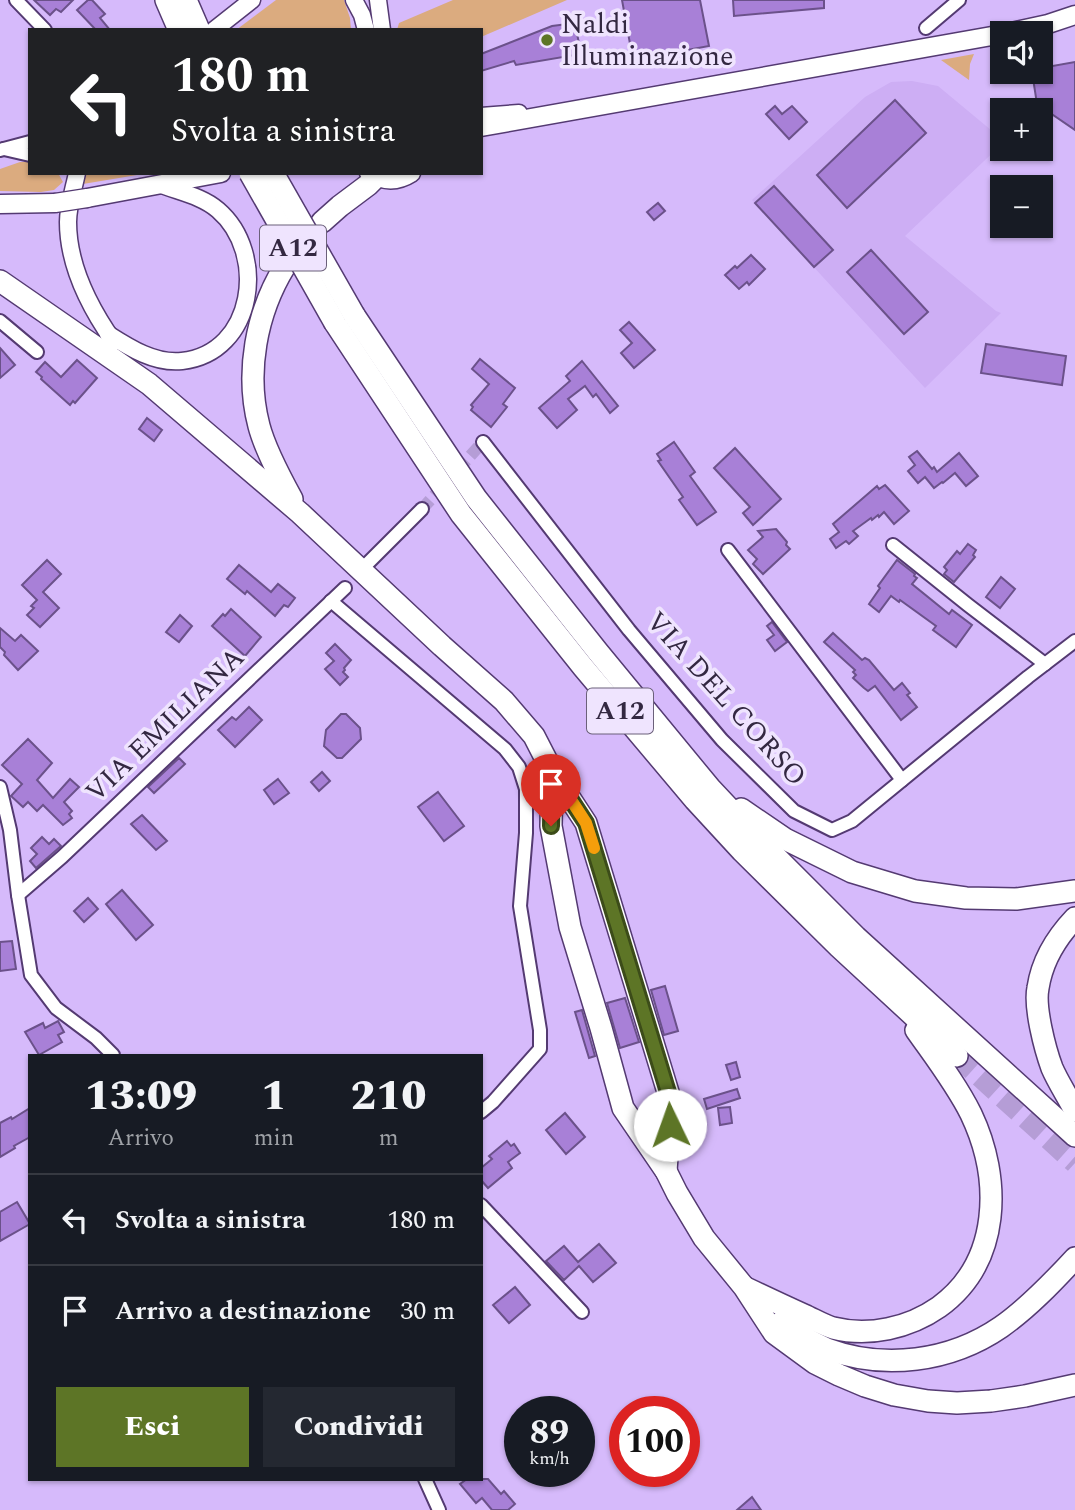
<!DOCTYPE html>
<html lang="it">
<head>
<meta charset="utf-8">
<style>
  :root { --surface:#171b24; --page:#242831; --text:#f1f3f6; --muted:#9ea1a6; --line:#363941; --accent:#5d7526 }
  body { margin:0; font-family:Spectral,serif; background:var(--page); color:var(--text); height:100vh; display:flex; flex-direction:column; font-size:26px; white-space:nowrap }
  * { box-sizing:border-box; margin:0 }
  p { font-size:23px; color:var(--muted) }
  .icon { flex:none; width:38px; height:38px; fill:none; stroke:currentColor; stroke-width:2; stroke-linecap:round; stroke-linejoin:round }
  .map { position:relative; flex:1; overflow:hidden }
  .sheet { position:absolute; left:28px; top:1054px; width:455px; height:427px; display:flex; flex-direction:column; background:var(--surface); border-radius:0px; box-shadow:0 2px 5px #0004 }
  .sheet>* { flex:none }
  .top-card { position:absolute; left:28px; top:28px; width:455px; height:147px; border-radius:0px; box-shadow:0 2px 5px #0004; background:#202124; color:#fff; overflow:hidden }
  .buttons { position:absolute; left:990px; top:21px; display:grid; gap:14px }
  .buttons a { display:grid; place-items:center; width:63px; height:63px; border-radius:0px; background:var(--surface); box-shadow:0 2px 5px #0004; font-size:35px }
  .speed { position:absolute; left:504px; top:1396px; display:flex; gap:14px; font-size:35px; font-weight:700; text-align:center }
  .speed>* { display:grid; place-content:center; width:91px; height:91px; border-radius:50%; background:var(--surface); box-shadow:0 2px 5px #0004; line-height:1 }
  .speed small { font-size:18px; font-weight:400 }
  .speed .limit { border:10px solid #d22; background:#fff; color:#111 }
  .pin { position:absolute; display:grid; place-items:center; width:60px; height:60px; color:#fff; margin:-72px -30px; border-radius:50% 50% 50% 0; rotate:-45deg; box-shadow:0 0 7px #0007 }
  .pin .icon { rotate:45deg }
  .me { position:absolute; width:77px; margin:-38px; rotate:357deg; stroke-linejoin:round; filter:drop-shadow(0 0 5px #0008) }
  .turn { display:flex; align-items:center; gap:24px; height:147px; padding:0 28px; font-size:32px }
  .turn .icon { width:91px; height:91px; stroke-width:2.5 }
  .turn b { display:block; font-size:49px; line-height:60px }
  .eta { display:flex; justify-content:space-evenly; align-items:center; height:119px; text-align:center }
  .eta b { font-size:42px; font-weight:800; line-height:49px }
  .action { display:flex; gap:14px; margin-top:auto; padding:14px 28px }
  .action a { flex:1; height:80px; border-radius:0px; background:var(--accent); color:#fff; font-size:28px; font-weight:800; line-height:80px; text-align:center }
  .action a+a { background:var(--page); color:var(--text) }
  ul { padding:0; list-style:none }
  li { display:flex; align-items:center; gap:21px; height:91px; padding:0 28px; border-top:2px solid var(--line) }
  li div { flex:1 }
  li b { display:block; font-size:26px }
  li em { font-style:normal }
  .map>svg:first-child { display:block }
  .built { fill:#cdaef4; fill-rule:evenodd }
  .green { fill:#dbab7f }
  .building { fill:#a880d7; stroke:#6b518a; stroke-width:2 }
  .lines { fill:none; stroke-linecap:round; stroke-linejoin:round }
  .minor-tunnel { stroke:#b59dd6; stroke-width:12; stroke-dasharray:12 6; stroke-linecap:butt }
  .motorway-tunnel { stroke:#b59dd6; stroke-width:21; stroke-dasharray:21 10; stroke-linecap:butt }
  .minor-casing { stroke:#543a72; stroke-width:16 }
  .secondary-casing { stroke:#543a72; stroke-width:19 }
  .primary-casing { stroke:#543a72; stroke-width:21 }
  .motorway-casing { stroke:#543a72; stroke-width:24 }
  .minor { stroke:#fff; stroke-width:12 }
  .secondary { stroke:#fff; stroke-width:16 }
  .primary { stroke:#fff; stroke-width:18 }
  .motorway { stroke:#fff; stroke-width:21 }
  .primary-bridge-casing { stroke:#543a72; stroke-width:21; stroke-linecap:butt }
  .motorway-bridge-casing { stroke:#543a72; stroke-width:24; stroke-linecap:butt }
  .primary-bridge { stroke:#fff; stroke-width:18 }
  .motorway-bridge { stroke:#fff; stroke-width:21 }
  .route-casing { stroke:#3c4c19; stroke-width:18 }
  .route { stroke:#5d7526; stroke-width:12 }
  .slow { stroke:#f59e0b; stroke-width:12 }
  .poi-dot { fill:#5d7526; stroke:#efe4fe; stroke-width:2.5 }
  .labels { text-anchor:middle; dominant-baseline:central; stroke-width:7; stroke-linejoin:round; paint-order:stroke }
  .shield { fill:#efe4fe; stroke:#6b607a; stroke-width:2 }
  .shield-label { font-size:26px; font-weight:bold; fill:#332841 }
  .poi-label { font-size:28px; fill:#332841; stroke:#efe4fe; text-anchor:start }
  .street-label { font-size:28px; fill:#332841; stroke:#efe4fe }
</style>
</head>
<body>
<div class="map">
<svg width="1075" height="1510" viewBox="0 0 1075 1510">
  <rect width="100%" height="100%" fill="#d6bafb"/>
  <path class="built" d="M912,81l26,5 65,54v3l-98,93 91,75 5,2 -76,75 -173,-188 113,-103 26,-15zM895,101l30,32 -77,74 -31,-32zM774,186l58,64 -17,16 -60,-63zM871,250l57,62 -24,22 -57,-61z"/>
  <g class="green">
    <polygon points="276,0 344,0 350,18 351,30 236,30"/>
    <polygon points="453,0 567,0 481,37 481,30 397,30 399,23"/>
    <polygon points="974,54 970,64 969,80 941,60"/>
    <polygon points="20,162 30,162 30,173 58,173 63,182 54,190 41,192 0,191 0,169"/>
    <polygon points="87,173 149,173 83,184"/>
  </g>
  <g class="building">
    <polygon points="34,0 73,0 61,12 56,9 50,15"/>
    <polygon points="88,0 92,0 105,14 100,18 110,30 96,30 77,10"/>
    <polygon points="622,0 700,0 709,46 633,60"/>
    <polygon points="733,0 824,0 824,8 734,16"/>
    <polygon points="575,23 581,54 516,65 514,61 481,71 481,54 552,26"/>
    <polygon points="1075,62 1075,130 1037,104 1032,72 1041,72 1041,68"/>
    <polygon points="895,100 926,133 847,208 817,175"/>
    <polygon points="775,106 782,114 792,106 807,122 789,139 766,114"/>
    <polygon points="774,186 833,250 814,267 755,203"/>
    <polygon points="658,203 665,211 654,220 647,212"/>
    <polygon points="871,250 928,312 904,334 847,272"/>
    <polygon points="751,255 765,269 749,285 747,282 739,289 725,275 735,266 737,268"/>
    <polygon points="629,322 655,350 634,368 621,353 632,343 620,330"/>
    <polygon points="986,344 1066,356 1062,385 981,373"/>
    <polygon points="0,348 15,365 0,378"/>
    <polygon points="480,359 515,388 503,404 507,407 491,427 471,410 473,407 471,405 489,384 472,369"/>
    <polygon points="77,360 97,378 75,403 73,401 70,405 41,379 42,377 36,372 45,362 61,377"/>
    <polygon points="582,361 618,406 610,413 596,394 593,397 585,386 568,399 577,410 557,428 539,408 570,381 566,376"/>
    <polygon points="147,418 162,430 154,441 139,429"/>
    <polygon points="674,442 695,472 690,476 716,512 697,525 679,500 683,497 658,461 661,460 657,454"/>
    <polygon points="735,448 781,499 753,525 743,513 750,507 714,468"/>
    <polygon points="917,451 932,469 934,467 937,472 959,453 978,476 966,486 955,473 943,483 942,482 934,488 925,477 918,483 908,471 915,465 909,457"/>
    <polygon points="885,485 909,511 894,524 884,512 879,517 878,515 872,520 871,518 853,531 858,536 849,544 846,541 836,548 830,539 839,532 833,524 877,486 879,489"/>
    <polygon points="776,529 787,542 786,545 790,549 763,574 753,564 757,559 748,550 763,537 758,531"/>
    <polygon points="968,544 976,550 973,555 975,557 954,582 944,574 947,570 944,567 957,551 960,554"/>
    <polygon points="47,560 61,574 43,592 59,608 40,627 27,615 34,608 31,606 37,600 22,585"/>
    <polygon points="897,560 915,574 914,576 917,578 912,584 949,614 952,610 972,625 956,647 933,630 936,626 900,600 899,602 891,596 879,612 869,604 880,588 878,586"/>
    <polygon points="239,565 271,592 278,584 295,598 288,607 284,605 275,616 247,591 245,594 227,579"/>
    <polygon points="1001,577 1015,589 1000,608 986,597"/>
    <polygon points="231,609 261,637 245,656 212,626 223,614 225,616"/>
    <polygon points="180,615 192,626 179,642 166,632"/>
    <polygon points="772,622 787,642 775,651 767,640 774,635 767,626"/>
    <polygon points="0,628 15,641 21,635 38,651 18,670 4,655 5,652 0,647"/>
    <polygon points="833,633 862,660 865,658 869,660 894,690 902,683 910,693 907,695 917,707 901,720 875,686 868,691 864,688 853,678 856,675 853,672 855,670 824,642"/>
    <polygon points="335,644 351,660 344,668 345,670 343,672 348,677 340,685 325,669 334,661 326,653"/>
    <polygon points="249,707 262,720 235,747 218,730 232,717 236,720"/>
    <polygon points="341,714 346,714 360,728 361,739 342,758 337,758 324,746 326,730"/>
    <polygon points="28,739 52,763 37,780 53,798 70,779 79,787 64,802 72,811 69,814 72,818 63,825 43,805 37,811 28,802 23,807 11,796 22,784 2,765"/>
    <polygon points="179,758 185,764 154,793 148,787"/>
    <polygon points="322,772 330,781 319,791 311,782"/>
    <polygon points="278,779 289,793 274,804 264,790"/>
    <polygon points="438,792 464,826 444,841 418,807"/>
    <polygon points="142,815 167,841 156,850 131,824"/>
    <polygon points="42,837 49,844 54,839 61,846 36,868 30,861 37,854 31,848"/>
    <polygon points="122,890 153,925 136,940 106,904"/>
    <polygon points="88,898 98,909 84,922 74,911"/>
    <polygon points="12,941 16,969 0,971 0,942"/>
    <polygon points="665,986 678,1031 664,1035 651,990"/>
    <polygon points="625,998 639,1042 620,1048 607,1003"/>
    <polygon points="582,1010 595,1056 589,1058 575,1012"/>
    <polygon points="58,1021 64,1032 58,1035 62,1042 39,1055 25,1032 43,1023 45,1028"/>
    <polygon points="736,1062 740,1077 731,1080 726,1065"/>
    <polygon points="737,1089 740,1098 707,1109 704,1099"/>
    <polygon points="730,1107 732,1123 720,1125 718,1108"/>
    <polygon points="30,1108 30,1137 14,1146 15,1148 0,1157 0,1123 11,1117 12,1119"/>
    <polygon points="565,1113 585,1137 566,1154 546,1130"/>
    <polygon points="507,1141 511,1146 514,1144 520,1153 508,1162 512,1168 488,1188 481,1180 481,1168 492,1159 489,1156"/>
    <polygon points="17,1202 30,1224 0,1241 0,1212"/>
    <polygon points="599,1244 616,1263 593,1282 579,1266 564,1280 546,1261 564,1246 578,1262"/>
    <polygon points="515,1287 530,1305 509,1323 493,1305"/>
    <polygon points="467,1479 488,1479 501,1494 504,1491 515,1504 508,1510 492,1510 482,1498 476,1503 460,1484"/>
    <polygon points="752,1497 761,1510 737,1510"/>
  </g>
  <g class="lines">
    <polyline class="minor-tunnel" points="422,509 481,444"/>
    <polyline class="motorway-tunnel" points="957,1056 1075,1163"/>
    <defs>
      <g id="minor">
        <polyline points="16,0 45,30"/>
        <polyline points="926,28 959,0"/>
        <polyline points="4,149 30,155"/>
        <polyline points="0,150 30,142"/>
        <polyline points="0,321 37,352"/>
        <polyline points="483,442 629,630 722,740 794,811 832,830 852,821 1028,677 1075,641"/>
        <polyline points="893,545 968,605 1045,664"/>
        <polyline points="728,550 902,780"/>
        <polyline points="368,563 422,509"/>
        <polyline points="331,601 505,749 519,767 526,789 526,833 520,906 540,1030 540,1049 493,1102 481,1112"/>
        <polyline points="0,787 10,830 18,895 31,975 56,1008 96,1038 113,1055"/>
        <polyline points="18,895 62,857 345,588"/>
        <polyline points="481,1205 582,1312"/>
        <polyline points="425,1479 439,1510"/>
      </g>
      <g id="secondary">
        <polyline points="354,0 362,15 366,30"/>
        <polyline points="378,0 382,30"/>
        <polyline points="214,30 252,0"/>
        <polyline points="481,116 519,113"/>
        <path d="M77,173c-3,15 -9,33 -9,49 0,43 22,86 46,120"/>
        <path d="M108,334c22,14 47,30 74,27 73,-8 86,-108 36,-151 -16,-14 -39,-18 -59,-26"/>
      </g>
      <g id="primary">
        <polyline points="1007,33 1048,24 1075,15"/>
        <polyline points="481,127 1003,34"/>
        <path d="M369,173c14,8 28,9 42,0"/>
        <polyline points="87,198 221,173"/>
        <polyline points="0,204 55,203"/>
      </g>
      <g id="motorway">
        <polyline points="166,0 179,30"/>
        <polyline points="186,0 199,30"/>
        <polyline points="322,222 340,206 368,185 376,177"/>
        <path d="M285,266c-29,47 -40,107 -26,160 6,23 22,53 33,73"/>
        <polyline points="0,281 149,384 300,513 442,646 504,701 534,736 552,771 586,823 671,1102 666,1171"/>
        <polyline points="354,315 476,498 598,652 710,788 757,838 856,937 1075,1136"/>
        <polyline points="335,323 461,514 583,667 695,800 742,851 839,947 957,1056"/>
        <polyline points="552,771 551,826 570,927 601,1028 623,1108 666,1171 677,1193 704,1238 744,1287 774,1333 815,1363 839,1375 865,1386 894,1395 928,1401 957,1403 991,1401 1025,1396 1075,1385"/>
        <polyline points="741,809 785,839 852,872 915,891 966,898 1016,899 1075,891"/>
        <path d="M1075,918c-19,20 -33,43 -37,70 -4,19 7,61 14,80 6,14 16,29 23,43"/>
        <path d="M746,1288c19,9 38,18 58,27 9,4 19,10 29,13 36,9 76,0 106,-21 62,-45 63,-128 32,-193 -15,-30 -36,-57 -55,-84"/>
        <path d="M781,1322c14,10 30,20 46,27 57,21 123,13 174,-22 27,-19 51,-44 74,-69"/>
      </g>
    </defs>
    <use href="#minor" class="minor-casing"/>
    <use href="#secondary" class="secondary-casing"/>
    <use href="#primary" class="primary-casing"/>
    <use href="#motorway" class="motorway-casing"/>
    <use href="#minor" class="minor"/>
    <use href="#secondary" class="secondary"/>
    <use href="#primary" class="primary"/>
    <use href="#motorway" class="motorway"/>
    <defs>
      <polyline id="primary-bridge" points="55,203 87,198"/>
      <g id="motorway-bridge">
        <polyline points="250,173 335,323"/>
        <polyline points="273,173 354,315"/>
      </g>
    </defs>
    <use href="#primary-bridge" class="primary-bridge-casing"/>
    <use href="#motorway-bridge" class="motorway-bridge-casing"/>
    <use href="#primary-bridge" class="primary-bridge"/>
    <use href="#motorway-bridge" class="motorway-bridge"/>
  </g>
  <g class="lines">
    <defs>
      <polyline id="route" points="551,826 552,771 586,823 671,1102 670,1125"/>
    </defs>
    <use href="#route" class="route-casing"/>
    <use href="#route" class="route"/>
    <polyline class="slow" points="553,772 586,823 594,848"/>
  </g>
  <circle class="poi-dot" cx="547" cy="40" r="7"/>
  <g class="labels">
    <g class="shield">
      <rect x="260" y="225.5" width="66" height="45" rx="5"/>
      <rect x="587" y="688.5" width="66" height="45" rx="5"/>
    </g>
    <g class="shield-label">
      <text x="293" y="248">A12</text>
      <text x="620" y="711">A12</text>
    </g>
    <g class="poi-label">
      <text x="561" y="24">Naldi<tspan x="561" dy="32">Illuminazione</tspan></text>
    </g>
    <g class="street-label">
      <text transform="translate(726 699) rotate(48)">VIA DEL CORSO</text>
      <text transform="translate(165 725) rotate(-44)">VIA EMILIANA</text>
    </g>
  </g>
</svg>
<div class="buttons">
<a><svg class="icon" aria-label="sound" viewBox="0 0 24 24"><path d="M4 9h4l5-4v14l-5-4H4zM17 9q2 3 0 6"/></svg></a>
<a>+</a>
<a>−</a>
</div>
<div class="speed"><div>89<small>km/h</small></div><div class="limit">100</div></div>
<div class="pin" style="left:551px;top:826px;background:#d93025"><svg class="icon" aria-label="arrive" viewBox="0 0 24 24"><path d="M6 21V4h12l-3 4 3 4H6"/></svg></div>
<svg class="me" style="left:670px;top:1125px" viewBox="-20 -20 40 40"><circle r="19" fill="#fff"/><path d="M0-13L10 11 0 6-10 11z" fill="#5d7526"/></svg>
<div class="top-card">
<div class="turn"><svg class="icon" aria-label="left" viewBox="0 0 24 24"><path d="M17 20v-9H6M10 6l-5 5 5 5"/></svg><div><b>180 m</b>Svolta a sinistra</div></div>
</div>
<section class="sheet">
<div class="eta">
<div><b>13:09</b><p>Arrivo</p></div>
<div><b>1</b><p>min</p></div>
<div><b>210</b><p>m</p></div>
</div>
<ul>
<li><svg class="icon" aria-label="left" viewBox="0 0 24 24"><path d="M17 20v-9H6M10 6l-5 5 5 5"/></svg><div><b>Svolta a sinistra</b></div><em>180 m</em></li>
<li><svg class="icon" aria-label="arrive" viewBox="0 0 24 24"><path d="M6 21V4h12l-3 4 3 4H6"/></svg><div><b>Arrivo a destinazione</b></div><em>30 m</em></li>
</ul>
<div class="action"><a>Esci</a><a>Condividi</a></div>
</section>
</div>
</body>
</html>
